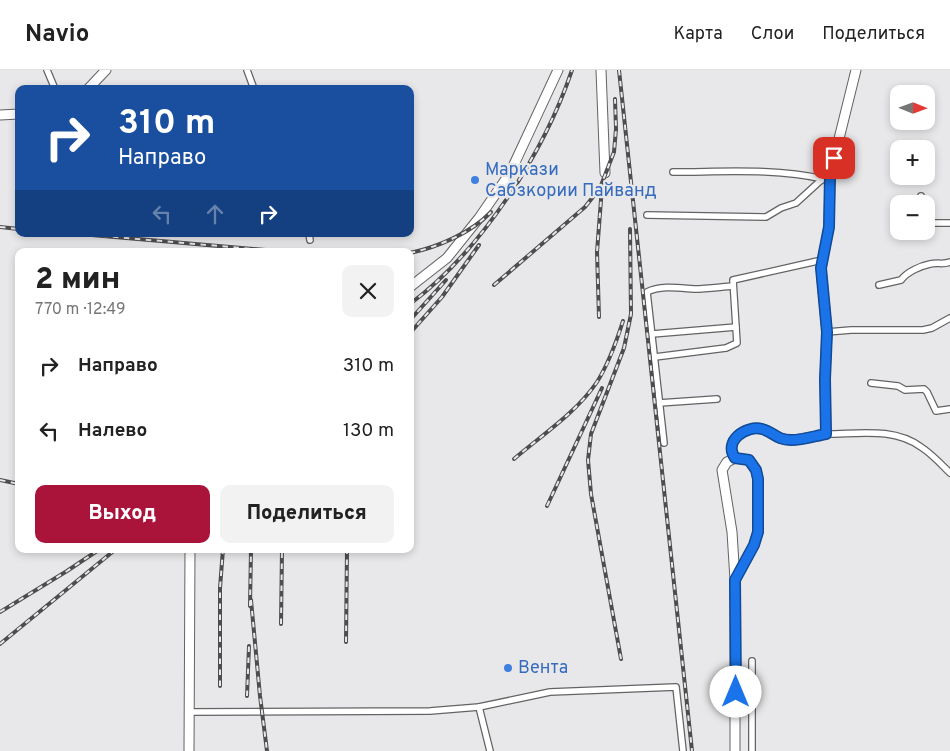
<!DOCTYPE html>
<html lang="ru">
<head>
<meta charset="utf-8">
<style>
  :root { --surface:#fff; --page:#f2f2f2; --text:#222; --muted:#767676; --line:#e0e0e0; --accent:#ab143a }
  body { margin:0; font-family:Overpass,sans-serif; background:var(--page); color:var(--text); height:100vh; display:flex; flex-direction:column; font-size:19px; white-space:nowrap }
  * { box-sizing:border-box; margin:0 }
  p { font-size:16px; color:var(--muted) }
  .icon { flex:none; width:28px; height:28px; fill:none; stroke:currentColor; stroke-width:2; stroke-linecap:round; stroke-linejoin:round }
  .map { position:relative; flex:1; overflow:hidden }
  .sheet { position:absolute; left:15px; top:178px; width:399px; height:305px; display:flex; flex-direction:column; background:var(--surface); border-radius:10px; box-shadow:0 2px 8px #0003 }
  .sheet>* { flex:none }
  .guide { position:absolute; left:15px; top:15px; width:399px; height:152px; border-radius:10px; box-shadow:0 2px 8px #0003; background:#1a4fa0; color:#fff; overflow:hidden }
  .needle { width:32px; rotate:91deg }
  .buttons { position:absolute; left:890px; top:15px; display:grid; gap:10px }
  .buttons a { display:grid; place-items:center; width:45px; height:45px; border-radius:10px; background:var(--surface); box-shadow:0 2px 8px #0003; font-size:25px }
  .pin { position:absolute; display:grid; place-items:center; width:42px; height:42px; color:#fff; margin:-21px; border-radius:10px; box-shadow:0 2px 8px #0006 }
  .me { position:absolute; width:55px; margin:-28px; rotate:0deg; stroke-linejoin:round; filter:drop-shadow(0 0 4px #0008) }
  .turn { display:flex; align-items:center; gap:18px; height:105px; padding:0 20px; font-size:22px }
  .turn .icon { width:65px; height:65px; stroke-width:2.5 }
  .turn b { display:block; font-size:35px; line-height:42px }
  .lanes { display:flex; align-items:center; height:48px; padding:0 20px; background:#0003; justify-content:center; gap:25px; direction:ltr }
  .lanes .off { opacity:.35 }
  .round { display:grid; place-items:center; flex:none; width:52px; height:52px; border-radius:10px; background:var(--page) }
  .summary { display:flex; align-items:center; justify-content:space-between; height:85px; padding:0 20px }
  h1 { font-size:30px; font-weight:800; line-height:38px }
  .primary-button { display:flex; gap:10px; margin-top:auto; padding:10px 20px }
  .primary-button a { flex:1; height:58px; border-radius:10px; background:var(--accent); color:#fff; font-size:20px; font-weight:800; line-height:58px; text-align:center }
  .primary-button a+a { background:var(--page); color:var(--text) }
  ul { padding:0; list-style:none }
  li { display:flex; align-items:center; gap:15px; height:65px; padding:0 20px }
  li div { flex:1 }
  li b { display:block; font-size:19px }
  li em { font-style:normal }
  header { display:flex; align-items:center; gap:30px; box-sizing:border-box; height:70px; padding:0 25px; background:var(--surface); border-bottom:1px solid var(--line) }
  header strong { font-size:24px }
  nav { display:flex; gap:28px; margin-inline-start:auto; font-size:18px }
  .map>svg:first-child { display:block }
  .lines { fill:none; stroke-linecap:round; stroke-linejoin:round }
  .street-casing { stroke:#636364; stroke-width:8 }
  .secondary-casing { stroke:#636364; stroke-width:11 }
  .street { stroke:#fff; stroke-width:5.5 }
  .secondary { stroke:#fff; stroke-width:9 }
  .rail-casing { stroke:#4d4d4e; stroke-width:4 }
  .rail { stroke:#e8e8ea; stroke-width:2; stroke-dasharray:5.5; stroke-linecap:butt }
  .route-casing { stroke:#114b97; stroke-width:12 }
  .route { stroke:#1a73e8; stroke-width:9 }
  .shop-dot { fill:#3f7fe0; stroke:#e8e8ea; stroke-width:2 }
  .labels { text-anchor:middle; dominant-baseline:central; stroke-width:4.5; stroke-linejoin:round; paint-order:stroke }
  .shop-label { font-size:18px; fill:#366cbe; stroke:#e8e8ea; text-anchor:start }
</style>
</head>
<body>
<header>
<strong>Navio</strong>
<nav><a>Карта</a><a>Слои</a><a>Поделиться</a></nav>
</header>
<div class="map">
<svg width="950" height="681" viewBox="0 0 950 681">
  <rect width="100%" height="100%" fill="#e8e8ea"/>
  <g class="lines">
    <defs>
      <g id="street">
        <polyline points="47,0 55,19"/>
        <polyline points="247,0 254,19"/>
        <path d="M673,102c49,0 102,-4 150,7"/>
        <polyline points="921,134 921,126"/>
        <polyline points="647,145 766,147 781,138 796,133 819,112 830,105"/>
        <polyline points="926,150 934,153 950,153"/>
        <polyline points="309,164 310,170"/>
        <path d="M879,215l22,-5c6,-8 19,-14 29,-16 7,-2 13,1 20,-2"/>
        <polyline points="827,262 851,260 923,260 932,258 950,248"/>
        <polyline points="652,264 736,257"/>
        <polyline points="655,287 726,278 737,273 733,210 822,190"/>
        <polyline points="871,313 898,316 905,320 924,319 927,322 936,341 950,339"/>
        <polyline points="659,333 717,329"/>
        <path d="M826,364c33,0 67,-7 95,13 11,7 20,17 29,26"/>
        <path d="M664,373l-17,-151c14,-7 32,-4 47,-3 13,0 26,-2 39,-3"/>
        <polyline points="752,591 752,681"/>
        <polyline points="479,637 490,681"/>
        <polyline points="190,642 430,641 479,637 550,622 676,617 683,681"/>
      </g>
      <g id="secondary">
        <polyline points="601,0 605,103"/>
        <polyline points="88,19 106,0"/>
        <polyline points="0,45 19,44"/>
        <polyline points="410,217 447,188 479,148 510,103 558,0"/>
        <path d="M735,388c-12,-17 11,-33 27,-29 12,3 14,11 29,11 12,0 24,-4 35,-6l-1,-55 2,-47 -6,-64 8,-41 1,-52 26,-105"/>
        <polygon points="735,388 749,390 756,400 758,409 758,462 754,475 735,510 732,462 722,400 727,392"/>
        <polyline points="735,510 735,681"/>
        <polyline points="189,681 190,479"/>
      </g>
    </defs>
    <use href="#street" class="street-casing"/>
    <use href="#secondary" class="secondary-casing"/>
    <use href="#street" class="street"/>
    <use href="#secondary" class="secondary"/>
    <defs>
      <g id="rail">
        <polyline points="619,0 692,681"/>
        <polyline points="0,157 19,159"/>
        <polyline points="80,164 277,181"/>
        <path d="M410,183c28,-6 61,-20 81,-41"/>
        <polyline points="494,215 585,137 600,118 614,82 616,59 615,29"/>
        <path d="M410,234c71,-53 134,-151 162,-234"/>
        <polyline points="599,247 597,182 602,117"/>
        <polyline points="410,250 446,210"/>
        <polyline points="410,263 442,227 479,175"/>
        <path d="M514,389c28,-24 62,-46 83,-77 12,-19 19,-39 26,-61"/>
        <polyline points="0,410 19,414"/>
        <polyline points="547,436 602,318"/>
        <polyline points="251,530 260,626 267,681"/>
        <polyline points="250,536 251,479"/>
        <polyline points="0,542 67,501 100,479"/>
        <polyline points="281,554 282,479"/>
        <polyline points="346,572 347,479"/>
        <polyline points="0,574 116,479"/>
        <polyline points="621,589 591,424 588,390 591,364 624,278 631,244 630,159"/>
        <polyline points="220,616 220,518 223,479"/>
        <polyline points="247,626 249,576"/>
      </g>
    </defs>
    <use href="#rail" class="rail-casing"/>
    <use href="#rail" class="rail"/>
  </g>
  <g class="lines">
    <defs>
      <path id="route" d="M736,622l-1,-112 19,-35 4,-13v-53l-2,-9 -7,-10 -14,-2c-12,-17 11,-33 27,-29 12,3 14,11 29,11 12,0 24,-4 35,-6l-1,-55 2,-47 -6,-64 8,-41 1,-52 4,-17"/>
    </defs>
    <use href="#route" class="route-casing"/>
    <use href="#route" class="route"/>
  </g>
  <g class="shop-dot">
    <circle cx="475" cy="110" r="5"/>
    <circle cx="508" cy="598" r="5"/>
  </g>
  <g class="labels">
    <g class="shop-label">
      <text x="485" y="100">Маркази<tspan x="485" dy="21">Сабзкории Пайванд</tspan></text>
      <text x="518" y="598">Вента</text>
    </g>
  </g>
</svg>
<div class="buttons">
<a><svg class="needle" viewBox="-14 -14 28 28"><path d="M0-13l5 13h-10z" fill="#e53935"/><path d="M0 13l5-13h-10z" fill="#767676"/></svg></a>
<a>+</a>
<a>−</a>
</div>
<div class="pin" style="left:834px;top:88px;background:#d93025"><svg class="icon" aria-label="arrive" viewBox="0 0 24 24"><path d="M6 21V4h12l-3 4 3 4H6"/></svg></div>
<svg class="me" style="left:736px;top:622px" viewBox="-20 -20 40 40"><circle r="19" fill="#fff"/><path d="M0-13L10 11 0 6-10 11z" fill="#1a73e8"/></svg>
<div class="guide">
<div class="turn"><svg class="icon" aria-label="right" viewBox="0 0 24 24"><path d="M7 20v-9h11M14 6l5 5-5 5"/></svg><div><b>310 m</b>Направо</div></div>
<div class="lanes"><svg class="icon off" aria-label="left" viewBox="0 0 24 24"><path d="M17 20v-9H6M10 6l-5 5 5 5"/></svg><svg class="icon off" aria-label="ahead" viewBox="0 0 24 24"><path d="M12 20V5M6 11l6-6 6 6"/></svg><svg class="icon" aria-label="right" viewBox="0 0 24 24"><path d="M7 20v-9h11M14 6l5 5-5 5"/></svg></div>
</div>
<section class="sheet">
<div class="summary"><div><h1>2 мин</h1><p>770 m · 12:49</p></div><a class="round"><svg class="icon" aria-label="close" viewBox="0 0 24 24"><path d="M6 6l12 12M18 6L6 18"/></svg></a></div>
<ul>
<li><svg class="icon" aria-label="right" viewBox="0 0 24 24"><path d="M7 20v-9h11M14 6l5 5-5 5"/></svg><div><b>Направо</b></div><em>310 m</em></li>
<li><svg class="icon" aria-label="left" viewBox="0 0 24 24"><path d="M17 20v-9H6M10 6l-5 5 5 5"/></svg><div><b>Налево</b></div><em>130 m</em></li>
</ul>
<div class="primary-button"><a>Выход</a><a>Поделиться</a></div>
</section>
</div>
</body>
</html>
